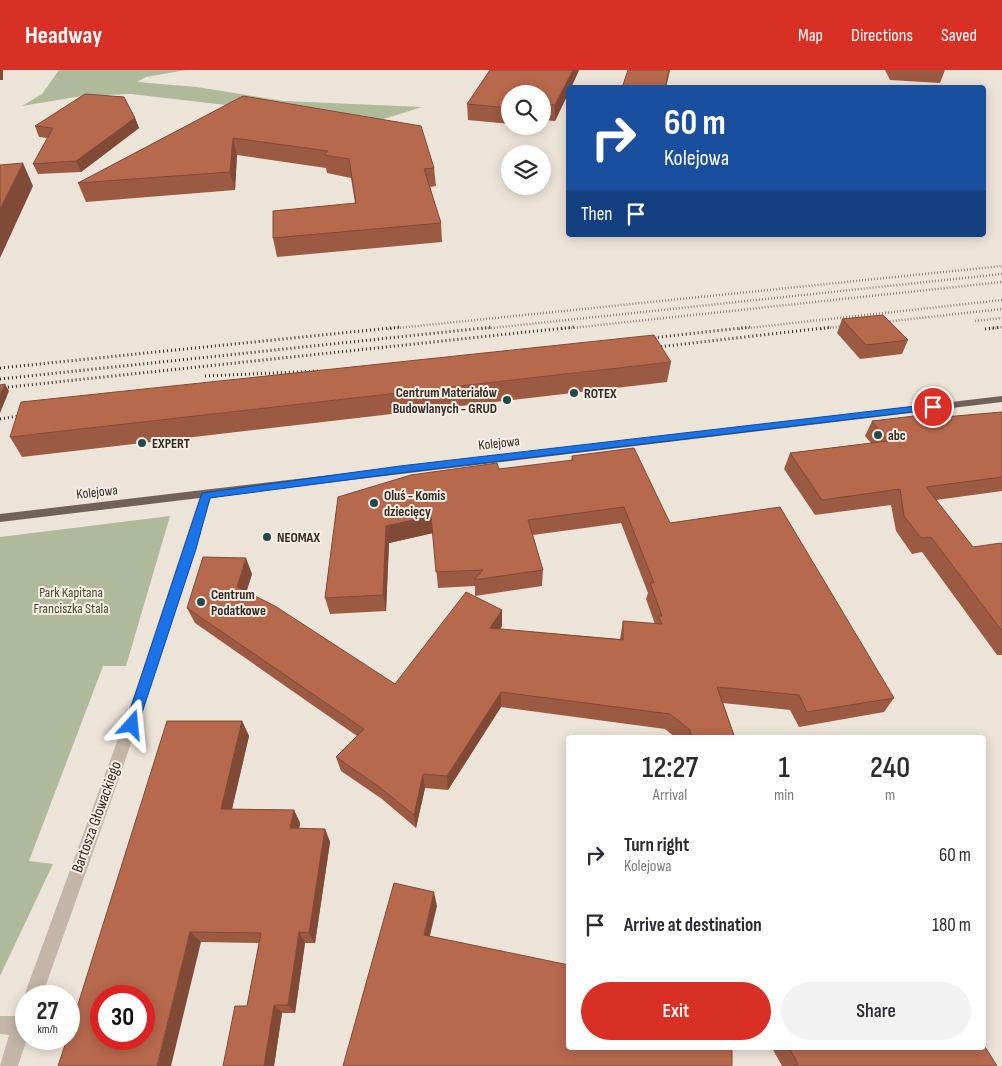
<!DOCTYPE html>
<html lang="en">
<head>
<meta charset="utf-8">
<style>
  :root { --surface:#fff; --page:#f2f2f3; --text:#2b2b33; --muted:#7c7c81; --accent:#d93025 }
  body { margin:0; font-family:"Sofia Sans Condensed",sans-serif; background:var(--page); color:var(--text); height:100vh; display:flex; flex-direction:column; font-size:19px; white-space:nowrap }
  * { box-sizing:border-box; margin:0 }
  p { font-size:16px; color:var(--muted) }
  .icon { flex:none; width:28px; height:28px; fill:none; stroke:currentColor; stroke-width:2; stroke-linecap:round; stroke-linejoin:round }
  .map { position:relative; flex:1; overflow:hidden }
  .side { position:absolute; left:566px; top:665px; width:420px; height:315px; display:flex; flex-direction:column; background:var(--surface); border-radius:5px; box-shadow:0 2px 12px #0003 }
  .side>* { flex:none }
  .top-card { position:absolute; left:566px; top:15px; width:420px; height:152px; border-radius:5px; box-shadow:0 2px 12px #0003; background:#1a4fa0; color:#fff; overflow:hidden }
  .fabs { position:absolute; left:501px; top:15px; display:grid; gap:10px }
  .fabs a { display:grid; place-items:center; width:50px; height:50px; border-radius:50%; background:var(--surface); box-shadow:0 2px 12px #0003; font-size:25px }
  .speed { position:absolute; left:15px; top:915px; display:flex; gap:10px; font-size:25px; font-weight:700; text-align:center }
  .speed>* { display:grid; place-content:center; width:65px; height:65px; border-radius:50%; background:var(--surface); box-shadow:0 2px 12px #0003; line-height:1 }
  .speed small { font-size:12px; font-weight:400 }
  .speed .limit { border:8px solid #d22; background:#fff; color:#111 }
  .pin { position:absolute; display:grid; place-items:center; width:42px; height:42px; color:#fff; margin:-21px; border:2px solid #fff; border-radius:50%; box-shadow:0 1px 5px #0007 }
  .me { position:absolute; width:55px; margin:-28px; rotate:18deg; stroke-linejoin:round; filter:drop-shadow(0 0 4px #0008) }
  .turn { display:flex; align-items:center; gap:18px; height:105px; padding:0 15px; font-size:22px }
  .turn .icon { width:65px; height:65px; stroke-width:2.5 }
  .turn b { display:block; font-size:35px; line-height:42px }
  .then { display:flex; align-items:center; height:48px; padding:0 15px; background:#0003; gap:10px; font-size:19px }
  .eta { display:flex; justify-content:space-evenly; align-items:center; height:85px; text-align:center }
  .eta b { font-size:30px; font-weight:600; line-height:35px }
  .primary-button { display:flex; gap:10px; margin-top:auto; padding:10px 15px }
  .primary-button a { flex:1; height:58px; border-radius:30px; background:var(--accent); color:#fff; font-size:20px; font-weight:600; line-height:58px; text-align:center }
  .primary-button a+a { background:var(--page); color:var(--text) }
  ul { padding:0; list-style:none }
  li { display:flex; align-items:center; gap:15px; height:70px; padding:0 15px }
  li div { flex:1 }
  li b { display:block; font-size:19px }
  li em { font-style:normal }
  header { display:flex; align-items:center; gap:30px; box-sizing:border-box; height:70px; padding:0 25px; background:var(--accent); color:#fff }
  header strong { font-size:24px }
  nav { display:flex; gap:28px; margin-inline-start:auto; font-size:18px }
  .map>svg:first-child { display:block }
  .green { fill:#afba9b }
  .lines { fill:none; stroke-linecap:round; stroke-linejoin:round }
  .minor { fill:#c4b5a6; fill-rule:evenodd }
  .major { fill:#716259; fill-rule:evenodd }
  .rail-far1 { stroke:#312a26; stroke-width:2.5; stroke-dasharray:0.5 2.5; stroke-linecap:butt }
  .rail { stroke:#312a26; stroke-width:3; stroke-dasharray:1 3; stroke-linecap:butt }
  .wall { fill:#9d5a42 }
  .shaded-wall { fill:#804a36 }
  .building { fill:#b7694d; stroke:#804a36; fill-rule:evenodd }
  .route { fill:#1a73e8; stroke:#114b97 }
  .poi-dot { fill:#21494d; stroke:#f6eee4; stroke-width:2 }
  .labels { text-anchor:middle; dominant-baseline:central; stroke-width:4; stroke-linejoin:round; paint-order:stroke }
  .poi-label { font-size:14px; font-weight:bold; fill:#312a26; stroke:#f6eee4; text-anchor:start }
  .street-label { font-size:14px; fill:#312a26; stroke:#f6eee4 }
  .park-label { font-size:14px; fill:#404c2d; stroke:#f6eee4 }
  .near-street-label { font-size:16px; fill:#312a26; stroke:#f6eee4 }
</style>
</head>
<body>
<header>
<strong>Headway</strong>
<nav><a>Map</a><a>Directions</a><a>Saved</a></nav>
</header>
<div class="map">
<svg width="1002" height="996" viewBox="0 0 1002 996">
  <rect width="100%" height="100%" fill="#ede4d9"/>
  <g class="green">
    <polygon points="59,0 186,0 146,7 137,12 197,17 284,31 422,37 374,52 131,24 82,26 22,36 42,24"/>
    <polygon points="170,446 126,596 103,596 29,791 53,794 0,906 0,467"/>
  </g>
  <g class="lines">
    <g class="minor">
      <path d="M206,421l6,4c-51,169 -111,335 -170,501h-16v6l-2,-6 114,-312 62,-189z"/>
      <polygon points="26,936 27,969 18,996 0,996 9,965 0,964 0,946 16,946 19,938"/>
    </g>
    <polygon class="major" points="1002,326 1002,332 0,452 0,444"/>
    <g class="rail-far1">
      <polyline points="975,251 1002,248"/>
      <polyline points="875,253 1002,239"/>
      <polyline points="388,259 1002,196"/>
      <polyline points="482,259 1002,204"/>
      <polyline points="562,259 1002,212"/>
      <polyline points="739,259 1002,230"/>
      <polyline points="821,259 852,255"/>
      <polyline points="989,259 1002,257"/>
    </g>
    <g class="rail">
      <polyline points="985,259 1000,257"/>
      <polyline points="642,269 750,257"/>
      <polyline points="649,278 832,257"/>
      <polyline points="0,298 400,257"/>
      <polyline points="205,306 319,301"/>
      <polyline points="0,309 493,257"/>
      <polyline points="0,318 574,257"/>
      <polyline points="0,349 30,344"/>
    </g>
  </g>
  <g class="wall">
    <polygon points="488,0 579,0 555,51 542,50 542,24 510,24 510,54 468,50 467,34 490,1 490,0"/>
    <polygon points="885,0 945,0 940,13 890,10"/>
    <polygon points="243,26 434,98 436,116 430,117 441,153 442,172 277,187 273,168 355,133 351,108 327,103 326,98 237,85 235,120 86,132 78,113"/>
    <polygon points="135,48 139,58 81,102 38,104 33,94 47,68 39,67 35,56"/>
    <polygon points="842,249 908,270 902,284 860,289 837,263"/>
    <polygon points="671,292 667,312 22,387 10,367"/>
    <polygon points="1002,342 1002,421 936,430 973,477 1002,475 1002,585 997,585 922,482 912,484 896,461 891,435 815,445 784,399 790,383 871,373 865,366 872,351 944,347"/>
    <polygon points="572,386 670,453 894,628 884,642 799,657 790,640 723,633 735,668 676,668 665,659 501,637 448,720 425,718 416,758 382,729 341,701 336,687 357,666 195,553 187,538 252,504 246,522 395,614 502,540 502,556 500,559 620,569 623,551 655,554 646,529 648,523 621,453 533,465 543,500 542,516 475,526 475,516 438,518 433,463 389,473 386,541 330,544 325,528 338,427 499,399 571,391"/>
    <polygon points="242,651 249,666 232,739 294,740 300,753 299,759 325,759 330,772 315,873 305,873 295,943 282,943 274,996 223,996 247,936 259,873 201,872 58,996"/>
    <polygon points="772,978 984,978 997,996 782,996"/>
  </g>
  <g class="shaded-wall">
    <rect x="0" y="0" width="3" height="10"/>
    <polygon points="573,0 579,0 571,18 569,18 569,22 555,51 555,35"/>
    <polygon points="669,0 670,0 666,18 665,18"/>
    <polygon points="135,48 139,58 81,102 76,91"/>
    <polygon points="233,68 237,85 235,120 230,102"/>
    <polygon points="23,93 33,116 0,188 0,139"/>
    <polygon points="5,314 9,321 0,343 0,325"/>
    <polygon points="431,446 433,463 389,473 386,541 383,525 386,456"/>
    <polygon points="246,488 252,504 243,533 237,517"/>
    <polygon points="502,540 502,556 490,573 490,558"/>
    <polygon points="501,622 501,637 448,720 447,706"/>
    <polygon points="242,651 249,666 229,752 221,739"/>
    <polygon points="423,704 425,718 416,758 414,745"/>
    <polygon points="294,740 300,753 297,771 290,758"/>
    <polygon points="325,759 330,772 315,873 309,863"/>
    <polygon points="434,822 437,836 427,878 424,865"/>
    <polygon points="190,862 201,872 171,996 157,996"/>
    <polygon points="299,862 305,873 295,943 288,935"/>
    <polygon points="274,935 282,943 274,996 264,996"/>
  </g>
  <g class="building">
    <polygon points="490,0 573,0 555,35 542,34 542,24 510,24 510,38 467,34"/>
    <polygon points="628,0 669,0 665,18 622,18"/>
    <polygon points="85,24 124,27 135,48 76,91 33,94 53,58 35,56"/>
    <polygon points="243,26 421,56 434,98 424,99 441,153 273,168 273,141 356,133 349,89 324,85 328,81 233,68 230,102 78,113"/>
    <polygon points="23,93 0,139 0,95"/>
    <polygon points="883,245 908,270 866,275 842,249"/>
    <polygon points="654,265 671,292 10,367 21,332"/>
    <polygon points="5,314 0,325 0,315"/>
    <polygon points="1002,342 1002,407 926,417 973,477 1001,473 1002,475 1002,561 931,467 921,468 904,446 900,419 822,430 790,383 888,371 872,351 940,343 944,347"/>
    <polygon points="634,378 670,453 780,437 894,628 807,642 799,625 717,617 735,668 691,668 690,660 670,644 501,622 447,706 423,704 414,745 378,716 336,687 364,659 187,538 203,487 246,488 237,517 275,536 395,614 466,522 502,540 490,558 623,570 623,551 662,554 658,546 662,546 650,513 654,513 624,437 528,450 543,500 474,510 483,500 436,502 431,446 386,456 383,525 325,528 338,427 411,405 497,393 499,399 573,390 572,386"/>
    <path d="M167,651h75l-21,88 73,1 -4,18 35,1 -16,104 -10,-1 -11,73h-14l-10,61h-41l12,-60h12l14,-73 -71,-1 -33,134h-99l9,-27h2v-6zM101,926h43v43h-43z"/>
    <polygon points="394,813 434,822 424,865 569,895 569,978 732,978 732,996 343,996"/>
    <polygon points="984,975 997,996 793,996 798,994 789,978 984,978"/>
  </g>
  <polygon class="route" points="933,334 936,335 936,339 400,403 210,428 196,479 138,655 136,659 132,661 127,659 125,655 202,423 400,396"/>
  <g class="poi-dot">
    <circle cx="574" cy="323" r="5"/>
    <circle cx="507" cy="330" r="5"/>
    <circle cx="878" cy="365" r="5"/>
    <circle cx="142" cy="373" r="5"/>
    <circle cx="374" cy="433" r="5"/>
    <circle cx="267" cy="467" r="5"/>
    <circle cx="201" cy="532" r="5"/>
  </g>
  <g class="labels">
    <g class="poi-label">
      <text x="497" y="322" text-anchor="end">Centrum Materiałów<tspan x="497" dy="16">Budowlanych - GRUD</tspan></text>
      <text x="584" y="323">ROTEX</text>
      <text x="888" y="365">abc</text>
      <text x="152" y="373">EXPERT</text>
      <text x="384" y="425">Oluś - Komis<tspan x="384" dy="16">dziecięcy</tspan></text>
      <text x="277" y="467">NEOMAX</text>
      <text x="211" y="524">Centrum<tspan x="211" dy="16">Podatkowe</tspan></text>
    </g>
    <g class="street-label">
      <text transform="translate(499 373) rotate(-6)">Kolejowa</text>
      <text transform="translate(97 422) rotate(-6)">Kolejowa</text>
    </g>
    <g class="park-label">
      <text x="71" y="522">Park Kapitana<tspan x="71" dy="16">Franciszka Stala</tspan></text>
    </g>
    <g class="near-street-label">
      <text transform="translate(97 747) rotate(-70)">Bartosza Głowackiego</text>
    </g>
  </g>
</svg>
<div class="fabs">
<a><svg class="icon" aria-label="search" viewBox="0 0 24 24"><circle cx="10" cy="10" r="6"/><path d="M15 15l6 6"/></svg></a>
<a><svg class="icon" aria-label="layers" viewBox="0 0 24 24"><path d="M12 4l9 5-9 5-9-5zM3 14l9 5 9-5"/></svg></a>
</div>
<div class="speed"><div>27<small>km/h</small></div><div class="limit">30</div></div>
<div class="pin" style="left:933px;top:337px;background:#d93025"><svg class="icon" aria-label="arrive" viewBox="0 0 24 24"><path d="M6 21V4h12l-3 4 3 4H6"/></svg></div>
<svg class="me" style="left:132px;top:655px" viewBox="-20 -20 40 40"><path d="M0-17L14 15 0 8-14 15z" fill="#1a73e8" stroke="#fff" stroke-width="4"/></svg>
<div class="top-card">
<div class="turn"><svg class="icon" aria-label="right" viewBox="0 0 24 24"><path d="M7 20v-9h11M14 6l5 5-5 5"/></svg><div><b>60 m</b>Kolejowa</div></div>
<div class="then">Then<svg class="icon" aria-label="arrive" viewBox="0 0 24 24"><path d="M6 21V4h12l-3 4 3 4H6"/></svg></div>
</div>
<section class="side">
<div class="eta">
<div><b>12:27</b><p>Arrival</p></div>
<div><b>1</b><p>min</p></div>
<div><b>240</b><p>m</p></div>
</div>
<ul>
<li><svg class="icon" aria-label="right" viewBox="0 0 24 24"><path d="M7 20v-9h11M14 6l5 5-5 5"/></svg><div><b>Turn right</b><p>Kolejowa</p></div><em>60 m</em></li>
<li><svg class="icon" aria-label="arrive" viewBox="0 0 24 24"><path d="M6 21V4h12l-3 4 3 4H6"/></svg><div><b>Arrive at destination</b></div><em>180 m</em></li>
</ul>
<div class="primary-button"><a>Exit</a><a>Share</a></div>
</section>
</div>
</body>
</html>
